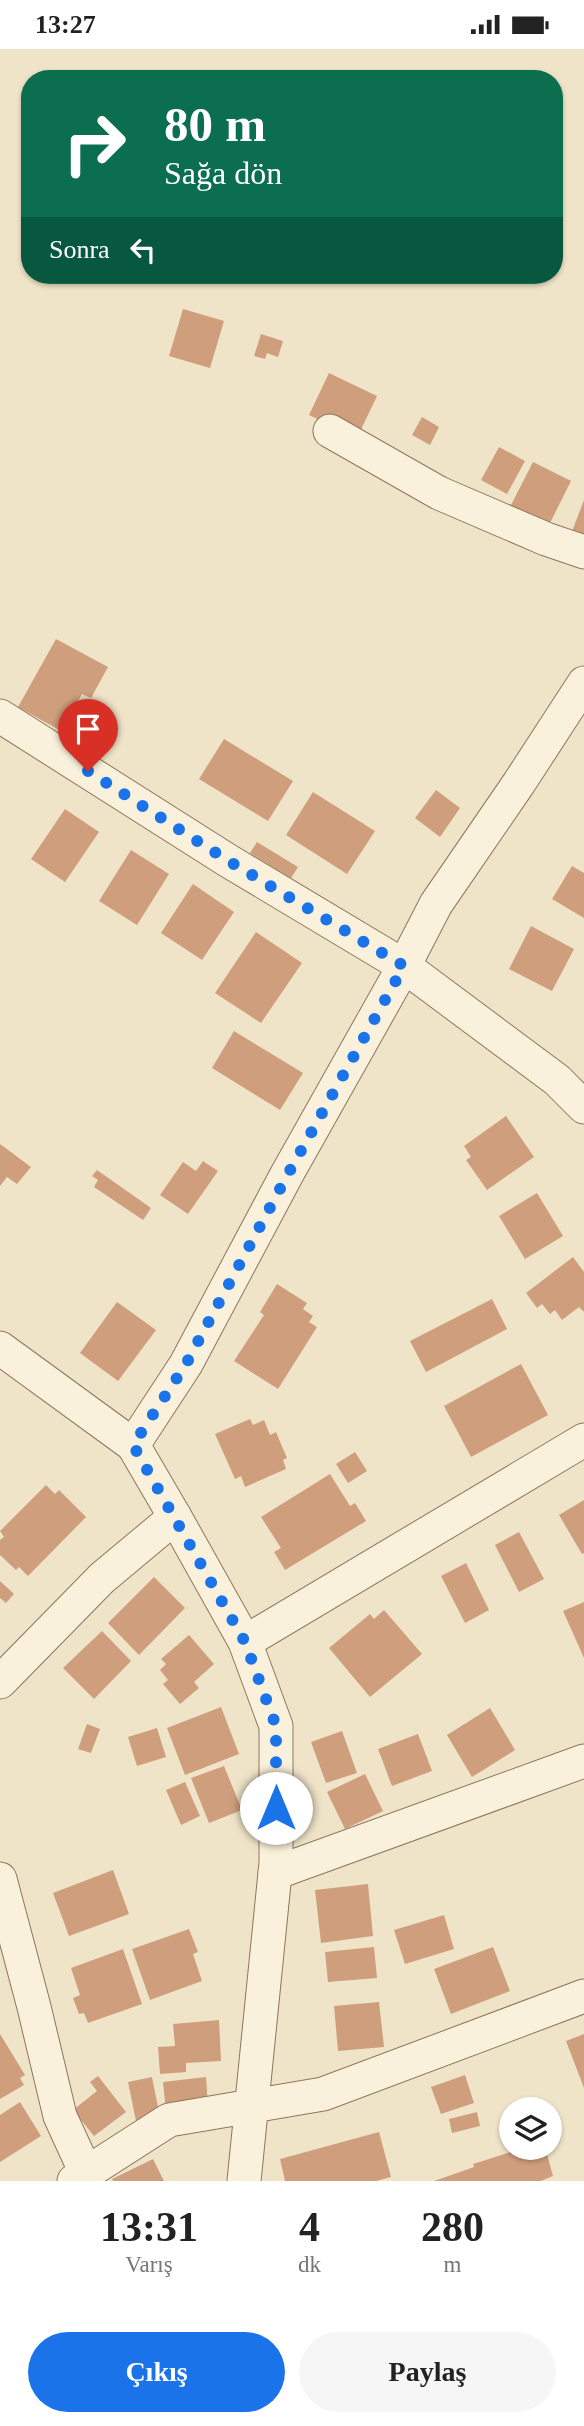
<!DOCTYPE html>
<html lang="tr">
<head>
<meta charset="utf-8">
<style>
  :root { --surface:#fff; --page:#f6f6f6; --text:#222; --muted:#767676; --accent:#1a73e8 }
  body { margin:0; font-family:"Times New Roman",serif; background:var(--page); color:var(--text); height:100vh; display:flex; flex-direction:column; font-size:26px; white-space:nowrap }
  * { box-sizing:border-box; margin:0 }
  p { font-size:23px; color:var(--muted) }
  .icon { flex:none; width:38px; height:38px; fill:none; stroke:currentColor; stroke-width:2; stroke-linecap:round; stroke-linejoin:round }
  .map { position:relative; height:2132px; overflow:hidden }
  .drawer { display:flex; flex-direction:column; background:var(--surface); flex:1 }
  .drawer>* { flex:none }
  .guide { position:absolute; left:21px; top:21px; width:542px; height:214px; border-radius:28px; box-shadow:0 2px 5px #0004; background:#0b6e4f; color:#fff; overflow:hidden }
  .buttons { position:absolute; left:499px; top:2048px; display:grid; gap:14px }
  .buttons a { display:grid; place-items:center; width:63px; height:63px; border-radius:50%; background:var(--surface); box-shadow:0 2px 5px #0004; font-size:35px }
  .pin { position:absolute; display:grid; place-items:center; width:60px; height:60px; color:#fff; margin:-72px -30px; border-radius:50% 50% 50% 0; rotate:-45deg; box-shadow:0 0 7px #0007 }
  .pin .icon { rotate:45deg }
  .me { position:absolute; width:77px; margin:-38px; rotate:0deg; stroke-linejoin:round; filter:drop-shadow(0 0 5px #0008) }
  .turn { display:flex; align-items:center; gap:24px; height:147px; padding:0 28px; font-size:32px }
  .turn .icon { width:91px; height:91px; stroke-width:2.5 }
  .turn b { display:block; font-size:49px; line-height:60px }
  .then { display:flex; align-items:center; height:66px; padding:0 28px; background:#0003; gap:14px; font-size:26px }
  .eta { display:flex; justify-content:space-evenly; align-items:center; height:119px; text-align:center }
  .eta b { font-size:42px; font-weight:700; line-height:49px }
  .primary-button { display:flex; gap:14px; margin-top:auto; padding:14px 28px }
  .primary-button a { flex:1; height:80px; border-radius:42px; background:var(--accent); color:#fff; font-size:28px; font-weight:700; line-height:80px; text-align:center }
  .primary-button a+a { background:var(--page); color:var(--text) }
  .status { display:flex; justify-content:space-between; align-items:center; height:49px; padding:0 35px; background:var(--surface); direction:ltr }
  .status svg { height:19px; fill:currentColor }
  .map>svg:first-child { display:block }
  .building { fill:#cf9f7d }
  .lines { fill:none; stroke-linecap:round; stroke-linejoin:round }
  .minor-casing { stroke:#8d765c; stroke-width:35 }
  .minor { stroke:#faf1dc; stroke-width:33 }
  .route { stroke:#1a73e8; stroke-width:12; stroke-dasharray:0 21.6 }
</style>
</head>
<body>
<div class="status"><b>13:27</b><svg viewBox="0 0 49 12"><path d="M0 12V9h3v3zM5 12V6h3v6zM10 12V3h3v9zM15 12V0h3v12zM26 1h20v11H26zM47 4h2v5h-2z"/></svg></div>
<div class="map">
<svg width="584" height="2132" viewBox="0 0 584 2132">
  <rect width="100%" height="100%" fill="#f0e4c8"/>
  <g class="building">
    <polygon points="183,260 224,272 210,319 169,307"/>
    <polygon points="261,285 283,292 278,308 267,304 265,310 254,307"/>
    <polygon points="329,324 377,347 357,389 309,366"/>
    <polygon points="422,368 439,378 430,396 412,386"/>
    <polygon points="499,398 525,412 507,445 481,431"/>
    <polygon points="533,413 571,432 548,478 510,458"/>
    <polygon points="584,451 584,490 571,485"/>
    <polygon points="56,590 108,618 91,649 82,645 61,682 18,658"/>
    <polygon points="95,669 110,682 91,704 76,691"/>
    <polygon points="224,690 293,732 268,772 199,730"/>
    <polygon points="436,741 460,759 440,788 415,769"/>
    <polygon points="313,743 375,782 347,825 286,786"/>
    <polygon points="65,760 99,783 65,833 31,810"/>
    <polygon points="257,793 298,818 291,829 250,804"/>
    <polygon points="131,801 169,825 137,876 99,852"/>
    <polygon points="572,817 584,824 584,869 552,850"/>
    <polygon points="193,835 234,863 202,911 161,884"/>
    <polygon points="531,877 574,900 552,942 509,920"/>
    <polygon points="256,883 302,914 261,974 215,944"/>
    <polygon points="234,982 303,1024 280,1061 212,1019"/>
    <polygon points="506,1067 534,1108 487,1141 466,1111 471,1108 464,1097"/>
    <polygon points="0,1095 31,1118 17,1135 7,1128 0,1137"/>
    <polygon points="203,1112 218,1122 188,1165 160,1146 183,1113 196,1122"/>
    <polygon points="97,1121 151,1159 143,1171 94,1138 98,1131 92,1127"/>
    <polygon points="537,1144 563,1187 525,1210 499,1167"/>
    <polygon points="573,1208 584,1223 584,1263 579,1258 562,1271 555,1261 550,1265 542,1255 537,1259 526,1244"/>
    <polygon points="277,1235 307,1254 303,1260 313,1267 309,1273 317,1278 278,1340 234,1312 264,1266 260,1263"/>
    <polygon points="492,1250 507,1280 426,1323 410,1292"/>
    <polygon points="117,1253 156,1281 118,1332 80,1304"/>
    <polygon points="521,1315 548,1366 471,1408 444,1357"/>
    <polygon points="250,1370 253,1376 264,1371 270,1386 276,1383 287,1409 283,1411 286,1420 245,1438 241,1427 235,1430 215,1385"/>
    <polygon points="355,1403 367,1422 348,1434 336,1415"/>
    <polygon points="330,1425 350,1457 355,1454 366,1472 285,1521 274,1503 281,1499 261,1468"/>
    <polygon points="46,1436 55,1445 59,1441 86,1468 28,1527 19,1518 16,1521 0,1506 0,1491 4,1488 0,1482"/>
    <polygon points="584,1451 584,1504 582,1505 559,1466"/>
    <polygon points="519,1483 544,1530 519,1543 495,1496"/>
    <polygon points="466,1514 489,1561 465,1574 441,1527"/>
    <polygon points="154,1528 185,1559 139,1606 108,1574"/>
    <polygon points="0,1532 14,1545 6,1554 0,1549"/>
    <polygon points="584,1553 584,1609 563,1562"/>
    <polygon points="384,1561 422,1605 370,1648 329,1599 370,1565 374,1570"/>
    <polygon points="102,1582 131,1612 94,1650 63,1619"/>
    <polygon points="189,1586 214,1615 194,1633 199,1639 180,1655 163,1635 168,1631 160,1621 166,1615 161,1610"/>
    <polygon points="221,1658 239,1705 185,1726 167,1679"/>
    <polygon points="490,1659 515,1701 472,1728 447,1686"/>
    <polygon points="87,1675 100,1680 91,1704 78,1700"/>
    <polygon points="157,1679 166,1708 137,1717 128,1688"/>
    <polygon points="342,1682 357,1724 326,1734 311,1693"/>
    <polygon points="418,1685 432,1722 392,1737 378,1700"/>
    <polygon points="224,1717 242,1761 209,1774 191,1729"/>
    <polygon points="365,1725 383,1762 345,1780 327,1743"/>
    <polygon points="185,1733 200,1767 181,1776 166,1741"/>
    <polygon points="113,1821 129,1865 69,1887 53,1844"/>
    <polygon points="368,1835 373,1887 321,1894 315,1841"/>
    <polygon points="444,1866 454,1900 405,1915 394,1881"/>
    <polygon points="189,1880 198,1903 193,1905 202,1932 150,1951 132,1900"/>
    <polygon points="374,1898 377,1929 328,1933 325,1903"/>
    <polygon points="493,1898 510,1942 451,1965 434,1920"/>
    <polygon points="123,1900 142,1955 88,1974 84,1964 79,1965 73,1949 80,1946 71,1919"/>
    <polygon points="379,1953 384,1998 338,2002 334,1957"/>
    <polygon points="219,1971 221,2012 186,2014 186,2023 160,2025 158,1998 175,1997 173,1975"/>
    <polygon points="0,1985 25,2026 20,2029 24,2036 0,2050"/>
    <polygon points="584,1985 584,2039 566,1992"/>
    <polygon points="465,2026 474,2054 441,2065 431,2038"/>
    <polygon points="98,2027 126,2063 94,2087 73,2061 97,2042 90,2033"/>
    <polygon points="152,2028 160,2068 136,2072 128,2033"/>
    <polygon points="206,2028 208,2057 166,2062 163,2033"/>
    <polygon points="20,2053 41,2087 0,2113 0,2066"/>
    <polygon points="477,2063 480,2077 452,2084 449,2070"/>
    <polygon points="379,2083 391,2128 376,2132 285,2132 280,2110"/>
    <polygon points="526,2098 545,2098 553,2127 541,2132 434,2132 474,2118 473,2115"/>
    <polygon points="153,2110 164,2132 113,2132 112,2130"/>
  </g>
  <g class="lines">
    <defs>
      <g id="minor">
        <polyline points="330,382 439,444 546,490 584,503"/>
        <polyline points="0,667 227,811 404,917 557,1031 584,1058"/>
        <polyline points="0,1299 133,1396"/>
        <polyline points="175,1468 245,1593 276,1677 276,1814 244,2132"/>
        <polyline points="245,1593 584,1391"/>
        <polyline points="0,1633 102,1529 175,1468 133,1396 186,1315 287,1125 404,917 436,855 519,734 584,634"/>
        <polyline points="275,1824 584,1712"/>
        <polyline points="0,1830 34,1958 60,2067 86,2124"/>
        <polyline points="74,2132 169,2071 323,2045 584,1947"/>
      </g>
    </defs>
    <use href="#minor" class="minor-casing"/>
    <use href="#minor" class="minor"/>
  </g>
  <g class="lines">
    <polyline class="route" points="88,722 227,811 404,917 288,1125 186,1315 133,1396 245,1593 276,1677 276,1759"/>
  </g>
</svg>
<div class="buttons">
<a><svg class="icon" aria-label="layers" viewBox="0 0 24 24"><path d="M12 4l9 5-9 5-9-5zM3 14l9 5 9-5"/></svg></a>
</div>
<div class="pin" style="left:88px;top:722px;background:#d93025"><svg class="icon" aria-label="arrive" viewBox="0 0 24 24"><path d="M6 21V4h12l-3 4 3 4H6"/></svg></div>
<svg class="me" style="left:276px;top:1759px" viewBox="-20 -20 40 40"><circle r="19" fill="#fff"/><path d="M0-13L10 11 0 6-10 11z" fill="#1a73e8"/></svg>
<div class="guide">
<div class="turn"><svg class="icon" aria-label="right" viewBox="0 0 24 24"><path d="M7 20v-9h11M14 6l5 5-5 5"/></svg><div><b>80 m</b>Sağa dön</div></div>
<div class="then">Sonra<svg class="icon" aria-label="left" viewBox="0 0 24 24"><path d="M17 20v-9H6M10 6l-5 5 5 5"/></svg></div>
</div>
</div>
<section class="drawer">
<div class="eta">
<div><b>13:31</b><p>Varış</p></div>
<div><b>4</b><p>dk</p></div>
<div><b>280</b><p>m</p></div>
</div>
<div class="primary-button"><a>Çıkış</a><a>Paylaş</a></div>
</section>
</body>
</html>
